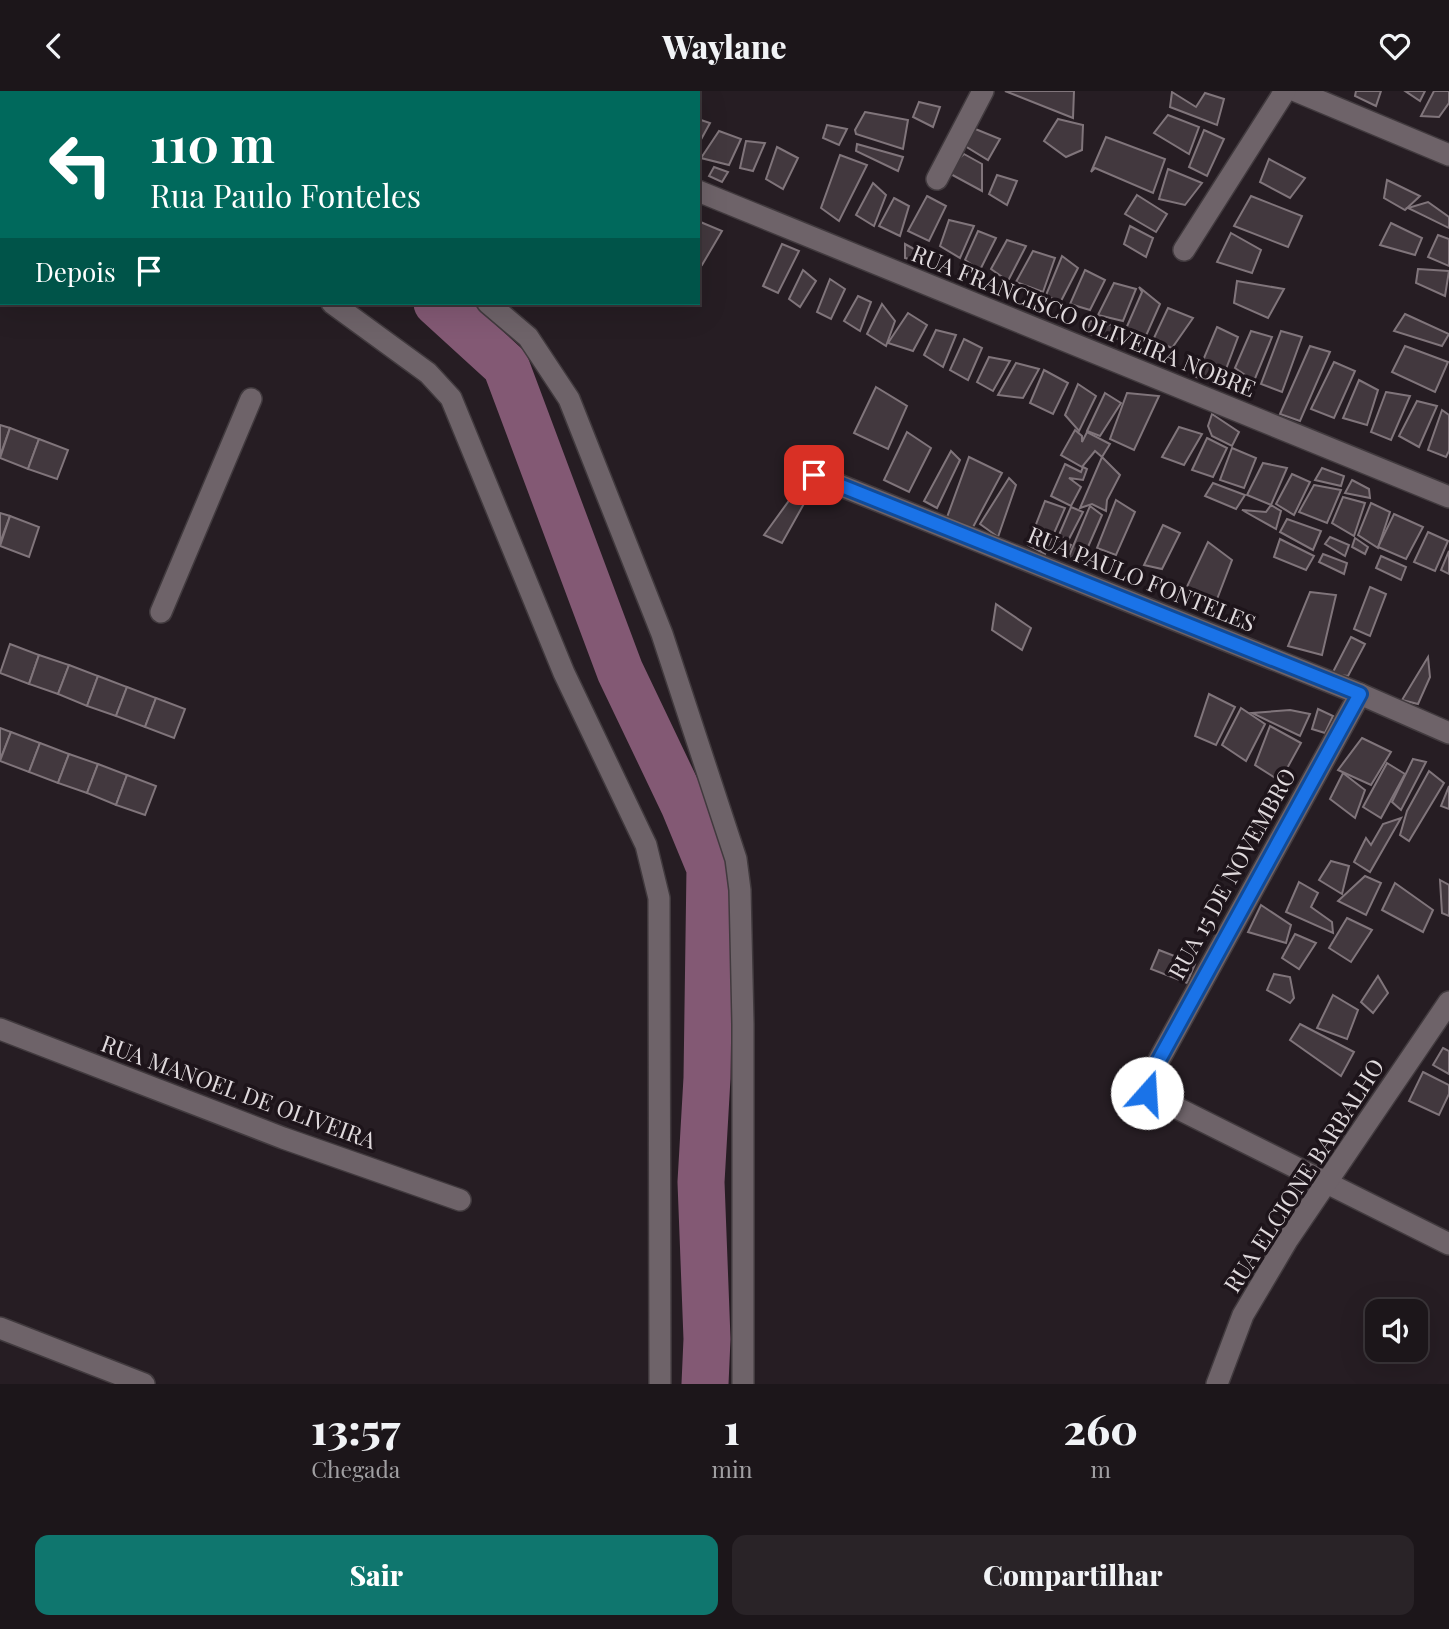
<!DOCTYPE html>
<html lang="pt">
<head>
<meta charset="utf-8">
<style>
  :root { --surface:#1c161a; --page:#292327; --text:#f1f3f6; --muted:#a09fa2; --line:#3a3539; --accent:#0f766e }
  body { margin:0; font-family:"Playfair Display",serif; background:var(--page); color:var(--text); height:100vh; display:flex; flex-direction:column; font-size:26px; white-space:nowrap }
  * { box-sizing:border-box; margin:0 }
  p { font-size:23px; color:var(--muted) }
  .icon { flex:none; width:38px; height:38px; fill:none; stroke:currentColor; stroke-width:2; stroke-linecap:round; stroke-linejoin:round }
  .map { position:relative; height:1293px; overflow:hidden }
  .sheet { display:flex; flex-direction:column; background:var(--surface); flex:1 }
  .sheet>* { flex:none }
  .top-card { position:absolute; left:0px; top:0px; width:700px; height:214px; box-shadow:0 7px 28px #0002,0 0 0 2px var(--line); background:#00695c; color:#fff; overflow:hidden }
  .controls { position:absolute; left:1365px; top:1208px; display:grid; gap:14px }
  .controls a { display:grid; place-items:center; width:63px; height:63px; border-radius:14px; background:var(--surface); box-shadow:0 7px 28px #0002,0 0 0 2px var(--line); font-size:35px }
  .pin { position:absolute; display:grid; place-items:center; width:60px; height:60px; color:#fff; margin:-30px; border-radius:14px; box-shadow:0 4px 10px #0006 }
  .me { position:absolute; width:77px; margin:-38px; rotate:19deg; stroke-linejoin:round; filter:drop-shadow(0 0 5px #0008) }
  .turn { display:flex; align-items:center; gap:24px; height:147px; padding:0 35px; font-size:32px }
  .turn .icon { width:91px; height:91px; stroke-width:2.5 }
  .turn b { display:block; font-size:49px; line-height:60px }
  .then { display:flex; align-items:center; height:66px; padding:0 35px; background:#0003; gap:14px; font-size:26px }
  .eta { display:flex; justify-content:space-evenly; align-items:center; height:119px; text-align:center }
  .eta b { font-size:42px; font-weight:800; line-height:49px }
  .cta { display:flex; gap:14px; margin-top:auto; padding:14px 35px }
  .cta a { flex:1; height:80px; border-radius:14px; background:var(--accent); color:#fff; font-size:28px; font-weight:800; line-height:80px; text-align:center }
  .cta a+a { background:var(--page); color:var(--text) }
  header { display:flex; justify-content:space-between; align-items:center; height:91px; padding:0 35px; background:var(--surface); font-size:32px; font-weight:800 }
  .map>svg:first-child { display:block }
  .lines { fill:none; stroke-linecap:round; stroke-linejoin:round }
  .river { stroke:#835974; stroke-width:47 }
  .building { fill:#42383e; stroke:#80757b; stroke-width:2 }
  .minor-casing { stroke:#413a3e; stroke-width:24 }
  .minor { stroke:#6e6369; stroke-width:21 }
  .route-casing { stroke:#114b97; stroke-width:18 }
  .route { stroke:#1a73e8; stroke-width:12 }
  .labels { text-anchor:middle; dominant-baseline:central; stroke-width:7; stroke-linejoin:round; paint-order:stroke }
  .street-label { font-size:23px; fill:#e0dadd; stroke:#1d141a }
</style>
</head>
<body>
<header><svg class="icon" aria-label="back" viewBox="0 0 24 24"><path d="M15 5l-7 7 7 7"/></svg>Waylane<svg class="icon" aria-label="heart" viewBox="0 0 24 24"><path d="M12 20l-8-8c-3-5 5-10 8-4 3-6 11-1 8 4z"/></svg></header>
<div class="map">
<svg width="1449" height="1293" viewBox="0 0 1449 1293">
  <rect width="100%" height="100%" fill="#261d23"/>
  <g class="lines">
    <g class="river">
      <polyline points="245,0 246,2"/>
      <polyline points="437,212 506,275 620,580 684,714 710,777 707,987 701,1091 707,1248 705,1293"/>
    </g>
  </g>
  <g class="building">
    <polygon points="1005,0 1074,0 1073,27"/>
    <polygon points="1356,0 1381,0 1376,15 1355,5"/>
    <polygon points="1405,0 1425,0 1420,10"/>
    <polygon points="1434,0 1449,0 1449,12 1439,26 1421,25"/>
    <polygon points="1172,1 1196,16 1205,2 1224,8 1217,34 1170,16"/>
    <polygon points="919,11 940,16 933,36 913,26"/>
    <polygon points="865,21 908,29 903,58 856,43 855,39"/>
    <polygon points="1168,24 1199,36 1189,63 1154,42"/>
    <polygon points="698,28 710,32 698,54"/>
    <polygon points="1058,28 1083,34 1082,59 1066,66 1044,50"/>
    <polygon points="827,34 847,38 839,54 823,47"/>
    <polygon points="968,35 1000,48 988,69 965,55"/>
    <polygon points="1204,39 1224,48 1207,85 1189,76"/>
    <polygon points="719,40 741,48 729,74 701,67"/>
    <polygon points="1106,46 1165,68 1153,102 1095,77 1091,81"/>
    <polygon points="746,50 765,52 753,80 740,77"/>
    <polygon points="857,53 903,66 898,80 856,60"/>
    <polygon points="777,56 798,67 783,98 766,88"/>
    <polygon points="964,63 982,73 982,100 945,80"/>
    <polygon points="840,64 867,74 839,130 821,117"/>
    <polygon points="1269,68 1305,87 1290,107 1260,91"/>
    <polygon points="714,76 728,81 722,91 709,85"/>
    <polygon points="1168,78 1202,92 1185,114 1159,108"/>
    <polygon points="997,84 1017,90 1007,114 989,103"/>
    <polygon points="1387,89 1420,105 1405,119 1384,107"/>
    <polygon points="873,92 886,104 874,135 856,124"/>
    <polygon points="1137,104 1167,123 1156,141 1125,123"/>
    <polygon points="927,105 946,115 929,150 908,140"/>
    <polygon points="1251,105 1302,125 1288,156 1234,135"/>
    <polygon points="894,107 909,115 900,145 879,135"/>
    <polygon points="1428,111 1449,126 1449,137 1408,117"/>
    <polygon points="949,129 974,135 960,167 940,155"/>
    <polygon points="698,130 722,140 702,174 698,172"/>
    <polygon points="1391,132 1422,147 1415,164 1380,154"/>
    <polygon points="1130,135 1153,147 1146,166 1124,153"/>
    <polygon points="978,140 996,147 980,179 965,169"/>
    <polygon points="1231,142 1261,159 1252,182 1217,171"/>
    <polygon points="1438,144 1449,148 1449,175 1428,166"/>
    <polygon points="1007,149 1026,155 1008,190 991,178"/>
    <polygon points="782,153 799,160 778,202 763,195"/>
    <polygon points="905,153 925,164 923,172 905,167"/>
    <polygon points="1033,160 1055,167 1043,201 1016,191"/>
    <polygon points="1062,165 1078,177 1060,212 1046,204"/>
    <polygon points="1418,178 1449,180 1445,205 1416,192"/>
    <polygon points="803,179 816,190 800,216 789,208"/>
    <polygon points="1085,179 1105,189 1090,219 1070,213"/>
    <polygon points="830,188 845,198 831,228 817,221"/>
    <polygon points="1237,190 1284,198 1268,227 1234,212"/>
    <polygon points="1114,192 1136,198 1123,230 1098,224"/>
    <polygon points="1139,196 1160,213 1145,247 1125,240 1142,201"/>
    <polygon points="858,205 871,211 860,240 844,230"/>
    <polygon points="882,213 895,230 886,255 867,243"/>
    <polygon points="1168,217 1193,227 1172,257 1153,249"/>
    <polygon points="908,222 927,234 913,260 888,252"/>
    <polygon points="1405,223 1449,243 1442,255 1394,240"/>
    <polygon points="1090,230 1122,236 1120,248 1087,243"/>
    <polygon points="1217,236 1238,246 1220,294 1196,286"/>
    <polygon points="936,239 956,244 943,276 924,264"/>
    <polygon points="1251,240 1272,246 1254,290 1235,277"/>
    <polygon points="1281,240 1302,246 1282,301 1261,293"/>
    <polygon points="964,248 982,257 968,289 950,279"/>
    <polygon points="1310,255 1330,261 1300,330 1280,323"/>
    <polygon points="1405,255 1448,271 1435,301 1392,281"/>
    <polygon points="989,266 1010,270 993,300 977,291"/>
    <polygon points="1334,271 1355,280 1334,327 1311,318"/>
    <polygon points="1016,272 1039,278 1023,307 998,304"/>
    <polygon points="1044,279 1068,292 1053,323 1030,312"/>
    <polygon points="1359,289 1378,299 1367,334 1343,327"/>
    <polygon points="1078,293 1096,305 1079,340 1065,324"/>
    <polygon points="876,296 907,315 888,358 854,342"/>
    <polygon points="1386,301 1410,305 1391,349 1371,341"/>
    <polygon points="1105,302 1121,312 1100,345 1087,340"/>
    <polygon points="1127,302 1159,305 1134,359 1110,348"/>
    <polygon points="1417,310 1437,315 1419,356 1399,345"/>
    <polygon points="1442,319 1449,324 1449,360 1446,366 1428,359"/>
    <polygon points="1212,323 1239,341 1232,355 1212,345 1208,335"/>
    <polygon points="0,334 10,337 0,365"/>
    <polygon points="1179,336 1202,343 1184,374 1162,366"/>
    <polygon points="10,337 39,348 28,378 0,367"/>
    <polygon points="1075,339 1082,345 1082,351 1087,341 1110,353 1102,366 1095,360 1082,376 1061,364"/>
    <polygon points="907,341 931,357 909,401 884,389"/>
    <polygon points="1207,347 1227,357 1213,386 1192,379"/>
    <polygon points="39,348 68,359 57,388 28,378"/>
    <polygon points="1232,357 1256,367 1244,397 1220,389"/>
    <polygon points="951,360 960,369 937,417 924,410"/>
    <polygon points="969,366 1002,382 972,438 946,429"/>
    <polygon points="1102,366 1120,384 1107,409 1106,420 1092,413 1080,417"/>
    <polygon points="1263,372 1287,377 1271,414 1247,404"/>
    <polygon points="1065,373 1081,381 1083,376 1087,378 1083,389 1069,387 1081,396 1071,415 1051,405"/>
    <polygon points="1322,377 1344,385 1341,395 1315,389"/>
    <polygon points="1292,383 1310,391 1294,424 1276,413"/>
    <polygon points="1009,387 1016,394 998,446 980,433"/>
    <polygon points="1352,389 1369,398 1370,407 1345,402"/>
    <polygon points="1213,392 1245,404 1236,418 1205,405"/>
    <polygon points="1314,394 1341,399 1327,432 1299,421"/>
    <polygon points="796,400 806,409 782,452 764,444"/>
    <polygon points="1343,406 1365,412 1354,445 1332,432"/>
    <polygon points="1116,409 1135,421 1116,464 1097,457"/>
    <polygon points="1045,410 1065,417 1045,463 1028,454"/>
    <polygon points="1371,412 1390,421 1378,457 1358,444"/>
    <polygon points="1271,414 1281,420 1276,438 1242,419 1266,421"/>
    <polygon points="1090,415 1102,424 1081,472 1069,465"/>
    <polygon points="1071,416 1083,421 1068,450 1059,444"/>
    <polygon points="0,422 10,425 0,452"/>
    <polygon points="1394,423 1423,436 1406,468 1378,456"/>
    <polygon points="10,425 39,436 29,466 0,455"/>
    <polygon points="1287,428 1321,440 1313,459 1280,441"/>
    <polygon points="1163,434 1180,442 1162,478 1144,474"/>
    <polygon points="1428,441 1448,450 1435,480 1414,471"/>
    <polygon points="1330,446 1349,454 1345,465 1325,453"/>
    <polygon points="1355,447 1368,456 1365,463 1352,456"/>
    <polygon points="1280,448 1314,465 1306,479 1274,466"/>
    <polygon points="1060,449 1071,454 1065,466 1055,460"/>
    <polygon points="1208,451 1232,469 1214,516 1184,502"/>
    <polygon points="1449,460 1449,483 1441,479"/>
    <polygon points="1323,463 1347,472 1344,483 1319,471"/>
    <polygon points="1381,465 1406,476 1401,489 1376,477"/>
    <polygon points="1370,496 1386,503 1370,545 1354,538"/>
    <polygon points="1310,501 1336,504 1322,564 1288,555"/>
    <polygon points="996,513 1031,537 1022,559 992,539"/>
    <polygon points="1351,546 1365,553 1348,585 1332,583"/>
    <polygon points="10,553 39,564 29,593 0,582"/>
    <polygon points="39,564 69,574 58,603 29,593"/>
    <polygon points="1428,566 1430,586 1418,613 1402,609"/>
    <polygon points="69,574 98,585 87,615 58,603"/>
    <polygon points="98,585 127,596 116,625 87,615"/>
    <polygon points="127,596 156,607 145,636 116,625"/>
    <polygon points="1209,603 1235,616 1216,654 1195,645"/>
    <polygon points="156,607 185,618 174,647 145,636"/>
    <polygon points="1241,617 1265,633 1246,670 1222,654"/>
    <polygon points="1318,618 1333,625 1325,642 1312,638"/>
    <polygon points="1290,619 1310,623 1300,645 1252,622"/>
    <polygon points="1270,635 1301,652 1280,690 1255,674"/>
    <polygon points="0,637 11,641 0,669"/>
    <polygon points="11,641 40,652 29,681 0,670"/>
    <polygon points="1362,647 1391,661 1371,694 1338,679"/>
    <polygon points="40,652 69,663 58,692 29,681"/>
    <polygon points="69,663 98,673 87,702 58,692"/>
    <polygon points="1413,668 1426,671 1401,719 1392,711"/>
    <polygon points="1387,672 1405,683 1381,727 1363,716"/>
    <polygon points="98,673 127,684 116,714 87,702"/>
    <polygon points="1429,680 1444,692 1409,750 1400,744 1407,720"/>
    <polygon points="1343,682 1365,699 1355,727 1330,708"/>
    <polygon points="127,684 156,695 145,724 116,714"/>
    <polygon points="1449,695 1449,718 1441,715"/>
    <polygon points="1401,727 1370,781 1354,771 1366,747 1371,754 1383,733"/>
    <polygon points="1331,770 1349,775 1342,803 1319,789"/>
    <polygon points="1365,785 1381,792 1366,824 1338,810"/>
    <polygon points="1440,789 1449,794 1449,825 1442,822"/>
    <polygon points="1299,791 1318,802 1311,816 1332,831 1333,842 1286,821"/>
    <polygon points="1395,792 1433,819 1423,841 1382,819"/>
    <polygon points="1261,814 1291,834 1286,852 1248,841"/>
    <polygon points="1347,827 1372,839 1351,871 1329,857"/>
    <polygon points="1295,843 1316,852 1299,878 1282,867"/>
    <polygon points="1159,859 1195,873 1187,892 1151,878"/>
    <polygon points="1274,883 1290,886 1294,907 1290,912 1267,899"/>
    <polygon points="1378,885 1388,902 1373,922 1361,911"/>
    <polygon points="1333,904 1358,919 1347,948 1317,937"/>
    <polygon points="1300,933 1354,961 1341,985 1290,949"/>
    <polygon points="1443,957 1449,960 1449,983 1433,974"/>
    <polygon points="1423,981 1449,994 1449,1003 1439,1024 1409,1010"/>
  </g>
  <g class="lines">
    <defs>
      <g id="minor">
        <polyline points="189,0 190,2"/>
        <polyline points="302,0 302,2"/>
        <polyline points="454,0 458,2"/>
        <polyline points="1296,0 1449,64"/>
        <polyline points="937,88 983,0"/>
        <polyline points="698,100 1449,406"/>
        <polyline points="1184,159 1285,0"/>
        <polyline points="332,212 428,282 451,307 564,582 646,754 659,807 660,1293"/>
        <polyline points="488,212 528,246 569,308 662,543 736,768 740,799 743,933 743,1293"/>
        <polyline points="814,384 1360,603 1449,642"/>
        <polyline points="161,521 251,308"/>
        <polyline points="1360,603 1149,987 1147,1002 1449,1153"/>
        <polyline points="0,938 283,1047 460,1109"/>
        <polyline points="0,1237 144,1293"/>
        <polyline points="1217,1293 1243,1224 1288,1148 1449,911"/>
      </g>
    </defs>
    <use href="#minor" class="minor-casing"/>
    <use href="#minor" class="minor"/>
  </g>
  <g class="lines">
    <defs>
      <polyline id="route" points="814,384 1360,603 1149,987 1147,1002"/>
    </defs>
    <use href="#route" class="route-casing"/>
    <use href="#route" class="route"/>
  </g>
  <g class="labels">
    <g class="street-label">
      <text transform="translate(1084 229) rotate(22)">RUA FRANCISCO OLIVEIRA NOBRE</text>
      <text transform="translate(1142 487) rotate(22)">RUA PAULO FONTELES</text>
      <text transform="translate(1231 782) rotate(-61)">RUA 15 DE NOVEMBRO</text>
      <text transform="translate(239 1000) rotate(20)">RUA MANOEL DE OLIVEIRA</text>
      <text transform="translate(1303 1084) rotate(-57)">RUA ELCIONE BARBALHO</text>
    </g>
  </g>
</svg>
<div class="controls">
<a><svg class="icon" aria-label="sound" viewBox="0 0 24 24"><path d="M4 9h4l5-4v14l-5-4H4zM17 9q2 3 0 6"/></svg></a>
</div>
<div class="pin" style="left:814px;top:384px;background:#d93025"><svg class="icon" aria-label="arrive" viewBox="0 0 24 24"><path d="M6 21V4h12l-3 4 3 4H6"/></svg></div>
<svg class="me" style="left:1147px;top:1002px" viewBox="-20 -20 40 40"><circle r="19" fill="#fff"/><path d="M0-13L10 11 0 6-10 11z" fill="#1a73e8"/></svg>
<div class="top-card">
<div class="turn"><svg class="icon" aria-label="left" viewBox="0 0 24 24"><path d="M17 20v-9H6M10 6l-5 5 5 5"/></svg><div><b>110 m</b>Rua Paulo Fonteles</div></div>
<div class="then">Depois<svg class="icon" aria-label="arrive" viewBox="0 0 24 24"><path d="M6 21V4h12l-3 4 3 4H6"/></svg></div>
</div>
</div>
<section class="sheet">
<div class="eta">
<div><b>13:57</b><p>Chegada</p></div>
<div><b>1</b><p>min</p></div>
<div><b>260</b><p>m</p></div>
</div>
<div class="cta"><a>Sair</a><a>Compartilhar</a></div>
</section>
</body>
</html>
